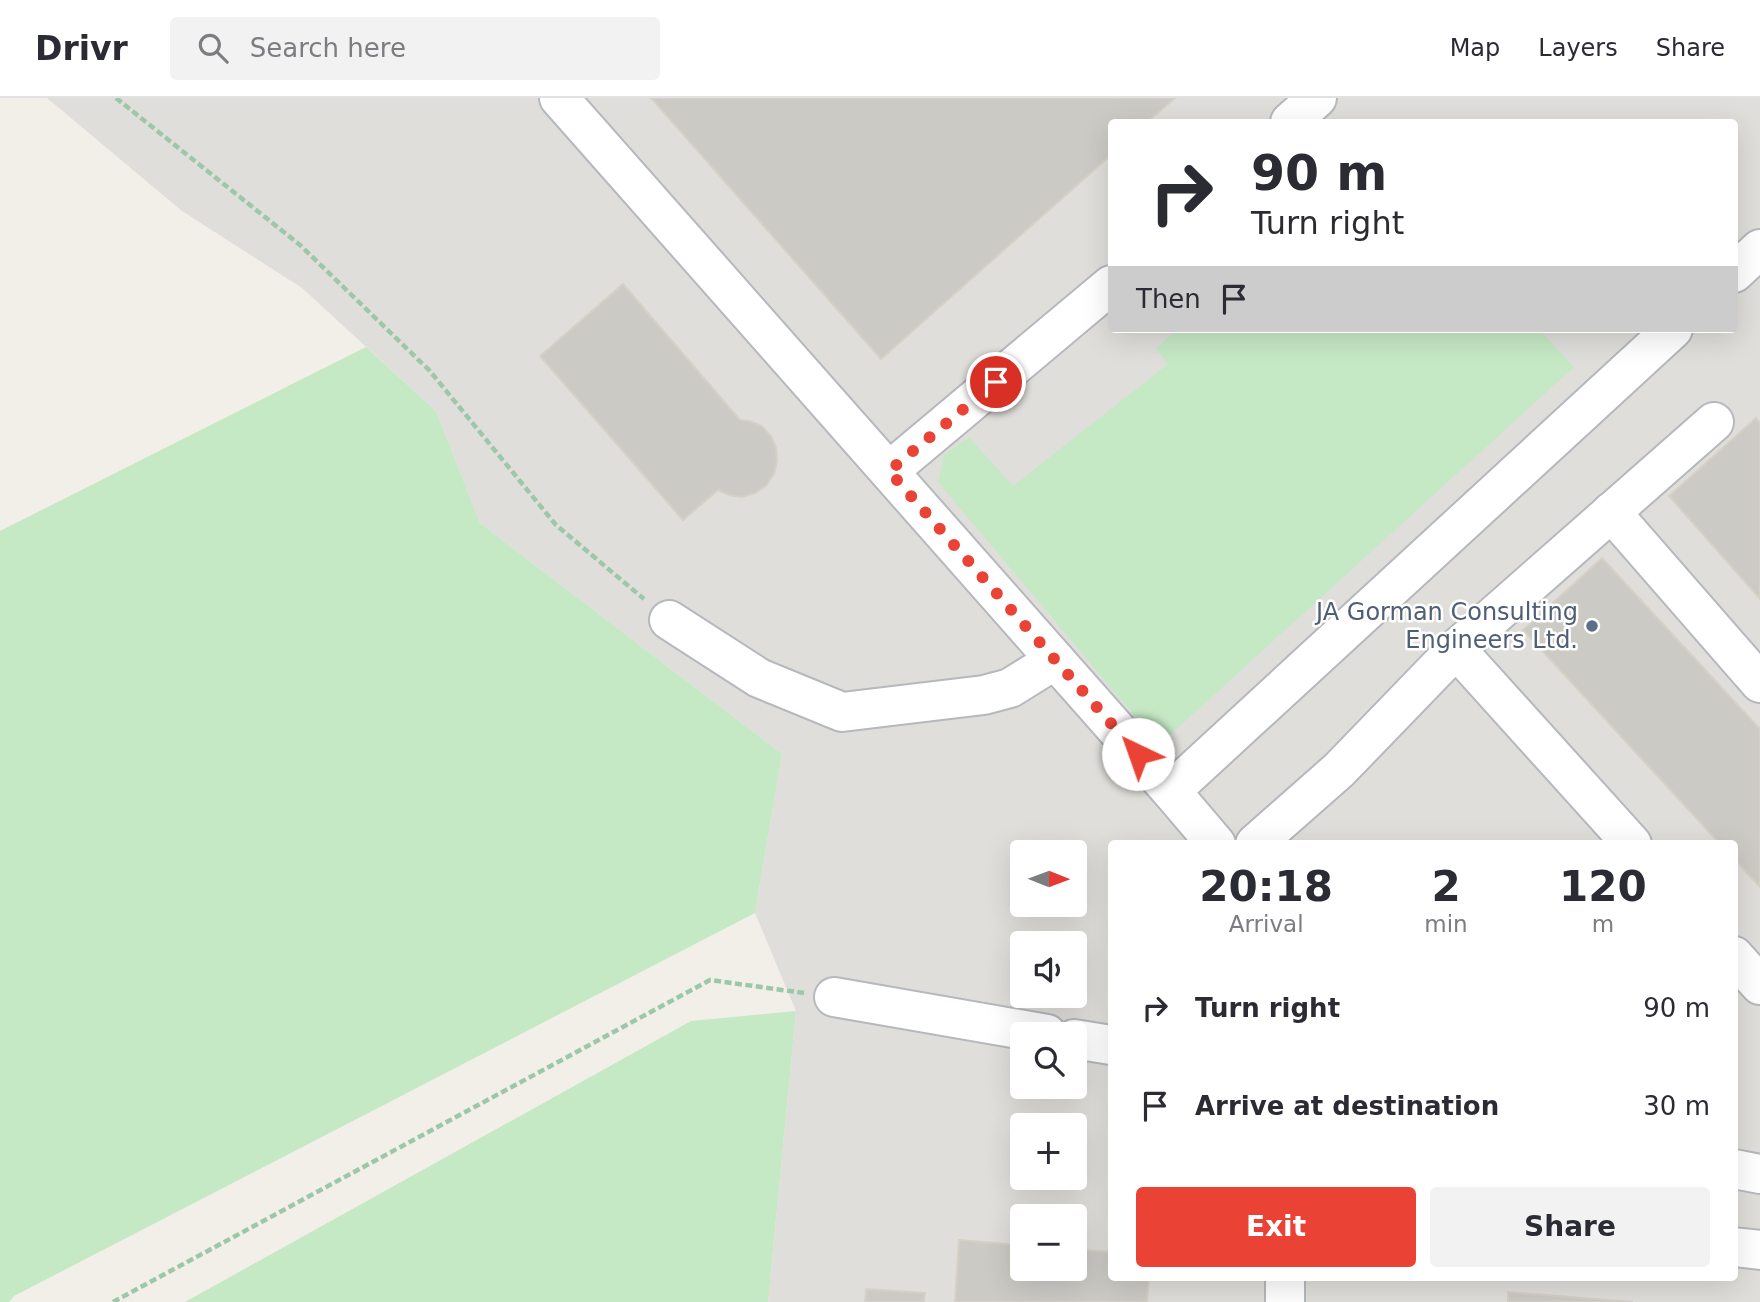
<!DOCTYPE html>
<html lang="en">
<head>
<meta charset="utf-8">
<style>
  :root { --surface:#fff; --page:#f2f2f3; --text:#2b2b33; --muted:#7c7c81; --line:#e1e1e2; --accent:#ea4335 }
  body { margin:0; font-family:"DejaVu Sans",sans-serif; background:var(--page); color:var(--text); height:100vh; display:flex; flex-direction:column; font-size:26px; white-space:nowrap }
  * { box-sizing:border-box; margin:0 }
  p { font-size:23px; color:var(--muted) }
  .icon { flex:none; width:38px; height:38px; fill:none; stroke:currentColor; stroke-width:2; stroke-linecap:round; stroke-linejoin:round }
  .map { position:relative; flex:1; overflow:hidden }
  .details { position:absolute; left:1108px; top:742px; width:630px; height:441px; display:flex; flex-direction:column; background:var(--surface); border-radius:7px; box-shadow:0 7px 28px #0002 }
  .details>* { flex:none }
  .top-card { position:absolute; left:1108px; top:21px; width:630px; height:214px; border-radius:7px; box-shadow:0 7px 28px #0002; background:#fff; color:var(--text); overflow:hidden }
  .needle { width:46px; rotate:91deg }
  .fabs { position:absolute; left:1010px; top:742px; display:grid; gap:14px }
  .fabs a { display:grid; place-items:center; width:77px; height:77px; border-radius:7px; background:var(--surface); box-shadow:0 7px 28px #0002; font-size:35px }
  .pin { position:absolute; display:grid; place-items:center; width:60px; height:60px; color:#fff; margin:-30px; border:4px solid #fff; border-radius:50%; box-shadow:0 2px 7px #0007 }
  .me { position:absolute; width:77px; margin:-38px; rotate:318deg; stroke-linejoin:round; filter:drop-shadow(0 0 5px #0008) }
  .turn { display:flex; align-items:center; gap:24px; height:147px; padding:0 28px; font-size:32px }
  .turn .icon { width:91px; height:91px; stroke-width:2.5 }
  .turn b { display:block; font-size:49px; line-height:60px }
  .then { display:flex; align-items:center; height:66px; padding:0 28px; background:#0003; gap:14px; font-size:26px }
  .eta { display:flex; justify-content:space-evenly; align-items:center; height:119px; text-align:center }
  .eta b { font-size:42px; font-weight:700; line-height:49px }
  .button { display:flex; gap:14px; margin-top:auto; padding:14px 28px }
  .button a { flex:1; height:80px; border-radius:7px; background:var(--accent); color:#fff; font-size:28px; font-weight:700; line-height:80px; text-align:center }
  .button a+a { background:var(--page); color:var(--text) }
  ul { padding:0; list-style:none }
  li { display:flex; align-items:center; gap:21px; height:98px; padding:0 28px }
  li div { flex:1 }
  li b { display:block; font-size:26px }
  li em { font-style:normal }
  header { display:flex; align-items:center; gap:42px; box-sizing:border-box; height:98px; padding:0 35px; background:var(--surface); border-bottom:2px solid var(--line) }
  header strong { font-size:33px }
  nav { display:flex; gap:38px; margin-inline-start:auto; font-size:24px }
  .search { width:490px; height:63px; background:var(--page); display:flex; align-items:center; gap:18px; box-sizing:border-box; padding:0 24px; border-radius:7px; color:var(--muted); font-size:26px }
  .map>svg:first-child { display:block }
  .industrial { fill:#e0deda; fill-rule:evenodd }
  .green { fill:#c5e8c5 }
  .building { fill:#cccac5; stroke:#d6d1c6; stroke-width:2 }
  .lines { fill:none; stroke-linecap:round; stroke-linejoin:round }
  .minor-casing { stroke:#b5b8bc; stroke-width:42 }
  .path { stroke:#9cc7a9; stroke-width:4.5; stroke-dasharray:7 3.5; stroke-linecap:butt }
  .minor { stroke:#fff; stroke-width:38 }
  .route { stroke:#ea4335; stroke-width:12; stroke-dasharray:0 21.6 }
  .service-dot { fill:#5c6f8a; stroke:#fff; stroke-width:2.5 }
  .labels { text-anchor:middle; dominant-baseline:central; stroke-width:5; stroke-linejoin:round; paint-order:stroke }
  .service-label { font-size:24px; fill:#4e5e75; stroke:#fff; text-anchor:end }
</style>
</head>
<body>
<header>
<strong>Drivr</strong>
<div class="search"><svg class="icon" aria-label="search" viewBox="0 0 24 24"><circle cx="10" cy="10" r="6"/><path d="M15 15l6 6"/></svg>Search here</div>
<nav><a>Map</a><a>Layers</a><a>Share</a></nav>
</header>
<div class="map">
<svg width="1760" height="1204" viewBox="0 0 1760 1204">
  <rect width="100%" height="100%" fill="#f1efe8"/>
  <path class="industrial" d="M47,0h1713v1204h-992l28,-291 -41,-98 27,-159 -302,-231 -44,-112 -134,-123 -120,-77zM1111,24h623v207h-623zM1111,746h623v434h-623zM1022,754h52v53h-52zM1022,845h52v53h-52zM1022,936h52v53h-52zM1022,1027h52v53h-52zM1022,1118h52v53h-52z"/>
  <g class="green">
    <polygon points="1177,231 1539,231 1574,269 1159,647 938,384 944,357 969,339 1013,388 1168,266 1156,251"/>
    <polygon points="366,249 436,313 480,425 782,656 755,815 14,1198 9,1204 0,1204 0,433"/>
    <polygon points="796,913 768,1204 185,1204 691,923"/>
  </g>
  <g class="building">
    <polygon points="651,0 1175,0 1147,24 1111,24 1111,57 881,261"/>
    <polygon points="623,186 740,322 749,323 762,328 771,338 776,350 777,363 774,376 766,388 755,395 742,399 729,397 718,392 683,422 540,258"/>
    <polygon points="1756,320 1760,325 1760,501 1669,398"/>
    <polygon points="1602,460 1760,631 1760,789 1734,761 1734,746 1720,746 1523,532"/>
    <polygon points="959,1142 1022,1147 1022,1171 1074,1171 1074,1151 1111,1154 1111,1180 1149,1180 1147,1204 955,1204"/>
    <polygon points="866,1191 925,1195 924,1204 865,1204"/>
    <polygon points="1508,1194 1633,1204 1508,1204"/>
  </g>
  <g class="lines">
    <defs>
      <g id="minor">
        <polyline points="559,0 1171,693"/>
        <polyline points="1290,24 1317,0"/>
        <polyline points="1734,175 1760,151"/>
        <polyline points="889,373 1111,187"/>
        <polyline points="1611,414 1760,585"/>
        <polyline points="669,522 759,580 842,614 984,597 1010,590 1055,562"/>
        <polyline points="1456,551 1632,746"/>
        <polyline points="1216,746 1171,693 1673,231"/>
        <polyline points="1255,746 1339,672 1456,551 1714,324"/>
        <polyline points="1734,858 1760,887"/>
        <polyline points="834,899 1047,936"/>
        <polyline points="1074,941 1111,947"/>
        <polyline points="1734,1071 1760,1076"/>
        <polyline points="1734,1149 1760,1152"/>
        <polyline points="1285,1180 1285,1204"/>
      </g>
    </defs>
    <use href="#minor" class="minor-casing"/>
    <g class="path">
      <polyline points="116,0 300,147 429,272 556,427 644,501"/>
      <polyline points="113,1204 710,882 804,895"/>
    </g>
    <use href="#minor" class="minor"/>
  </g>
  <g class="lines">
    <polyline class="route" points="996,284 889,373 1138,656"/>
  </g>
  <circle class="service-dot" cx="1592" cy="528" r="7"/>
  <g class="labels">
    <g class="service-label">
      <text x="1578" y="514">JA Gorman Consulting<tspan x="1578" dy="28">Engineers Ltd.</tspan></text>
    </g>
  </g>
</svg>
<div class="fabs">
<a><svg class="needle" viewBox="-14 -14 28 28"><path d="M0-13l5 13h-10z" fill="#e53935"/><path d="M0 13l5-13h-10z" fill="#7c7c81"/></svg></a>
<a><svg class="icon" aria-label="sound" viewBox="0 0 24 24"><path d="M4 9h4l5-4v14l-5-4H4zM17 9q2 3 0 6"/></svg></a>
<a><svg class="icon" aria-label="search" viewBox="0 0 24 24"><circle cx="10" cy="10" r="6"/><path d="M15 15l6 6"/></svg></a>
<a>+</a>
<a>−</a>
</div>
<div class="pin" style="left:996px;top:284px;background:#d93025"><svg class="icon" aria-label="arrive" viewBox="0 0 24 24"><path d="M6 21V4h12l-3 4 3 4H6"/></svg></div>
<svg class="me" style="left:1138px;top:656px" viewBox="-20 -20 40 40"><circle r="19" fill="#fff"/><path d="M0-13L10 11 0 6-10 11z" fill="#ea4335"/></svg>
<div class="top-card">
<div class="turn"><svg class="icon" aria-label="right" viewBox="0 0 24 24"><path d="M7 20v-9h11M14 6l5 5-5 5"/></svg><div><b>90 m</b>Turn right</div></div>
<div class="then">Then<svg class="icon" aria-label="arrive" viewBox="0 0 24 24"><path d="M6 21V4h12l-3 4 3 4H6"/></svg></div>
</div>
<section class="details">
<div class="eta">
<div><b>20:18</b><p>Arrival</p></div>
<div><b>2</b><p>min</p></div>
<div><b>120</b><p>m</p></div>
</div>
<ul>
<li><svg class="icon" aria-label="right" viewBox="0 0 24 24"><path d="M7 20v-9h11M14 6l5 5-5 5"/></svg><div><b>Turn right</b></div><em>90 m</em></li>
<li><svg class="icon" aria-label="arrive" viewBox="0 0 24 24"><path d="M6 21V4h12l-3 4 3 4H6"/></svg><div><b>Arrive at destination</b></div><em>30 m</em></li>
</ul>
<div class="button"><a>Exit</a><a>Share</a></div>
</section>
</div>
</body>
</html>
